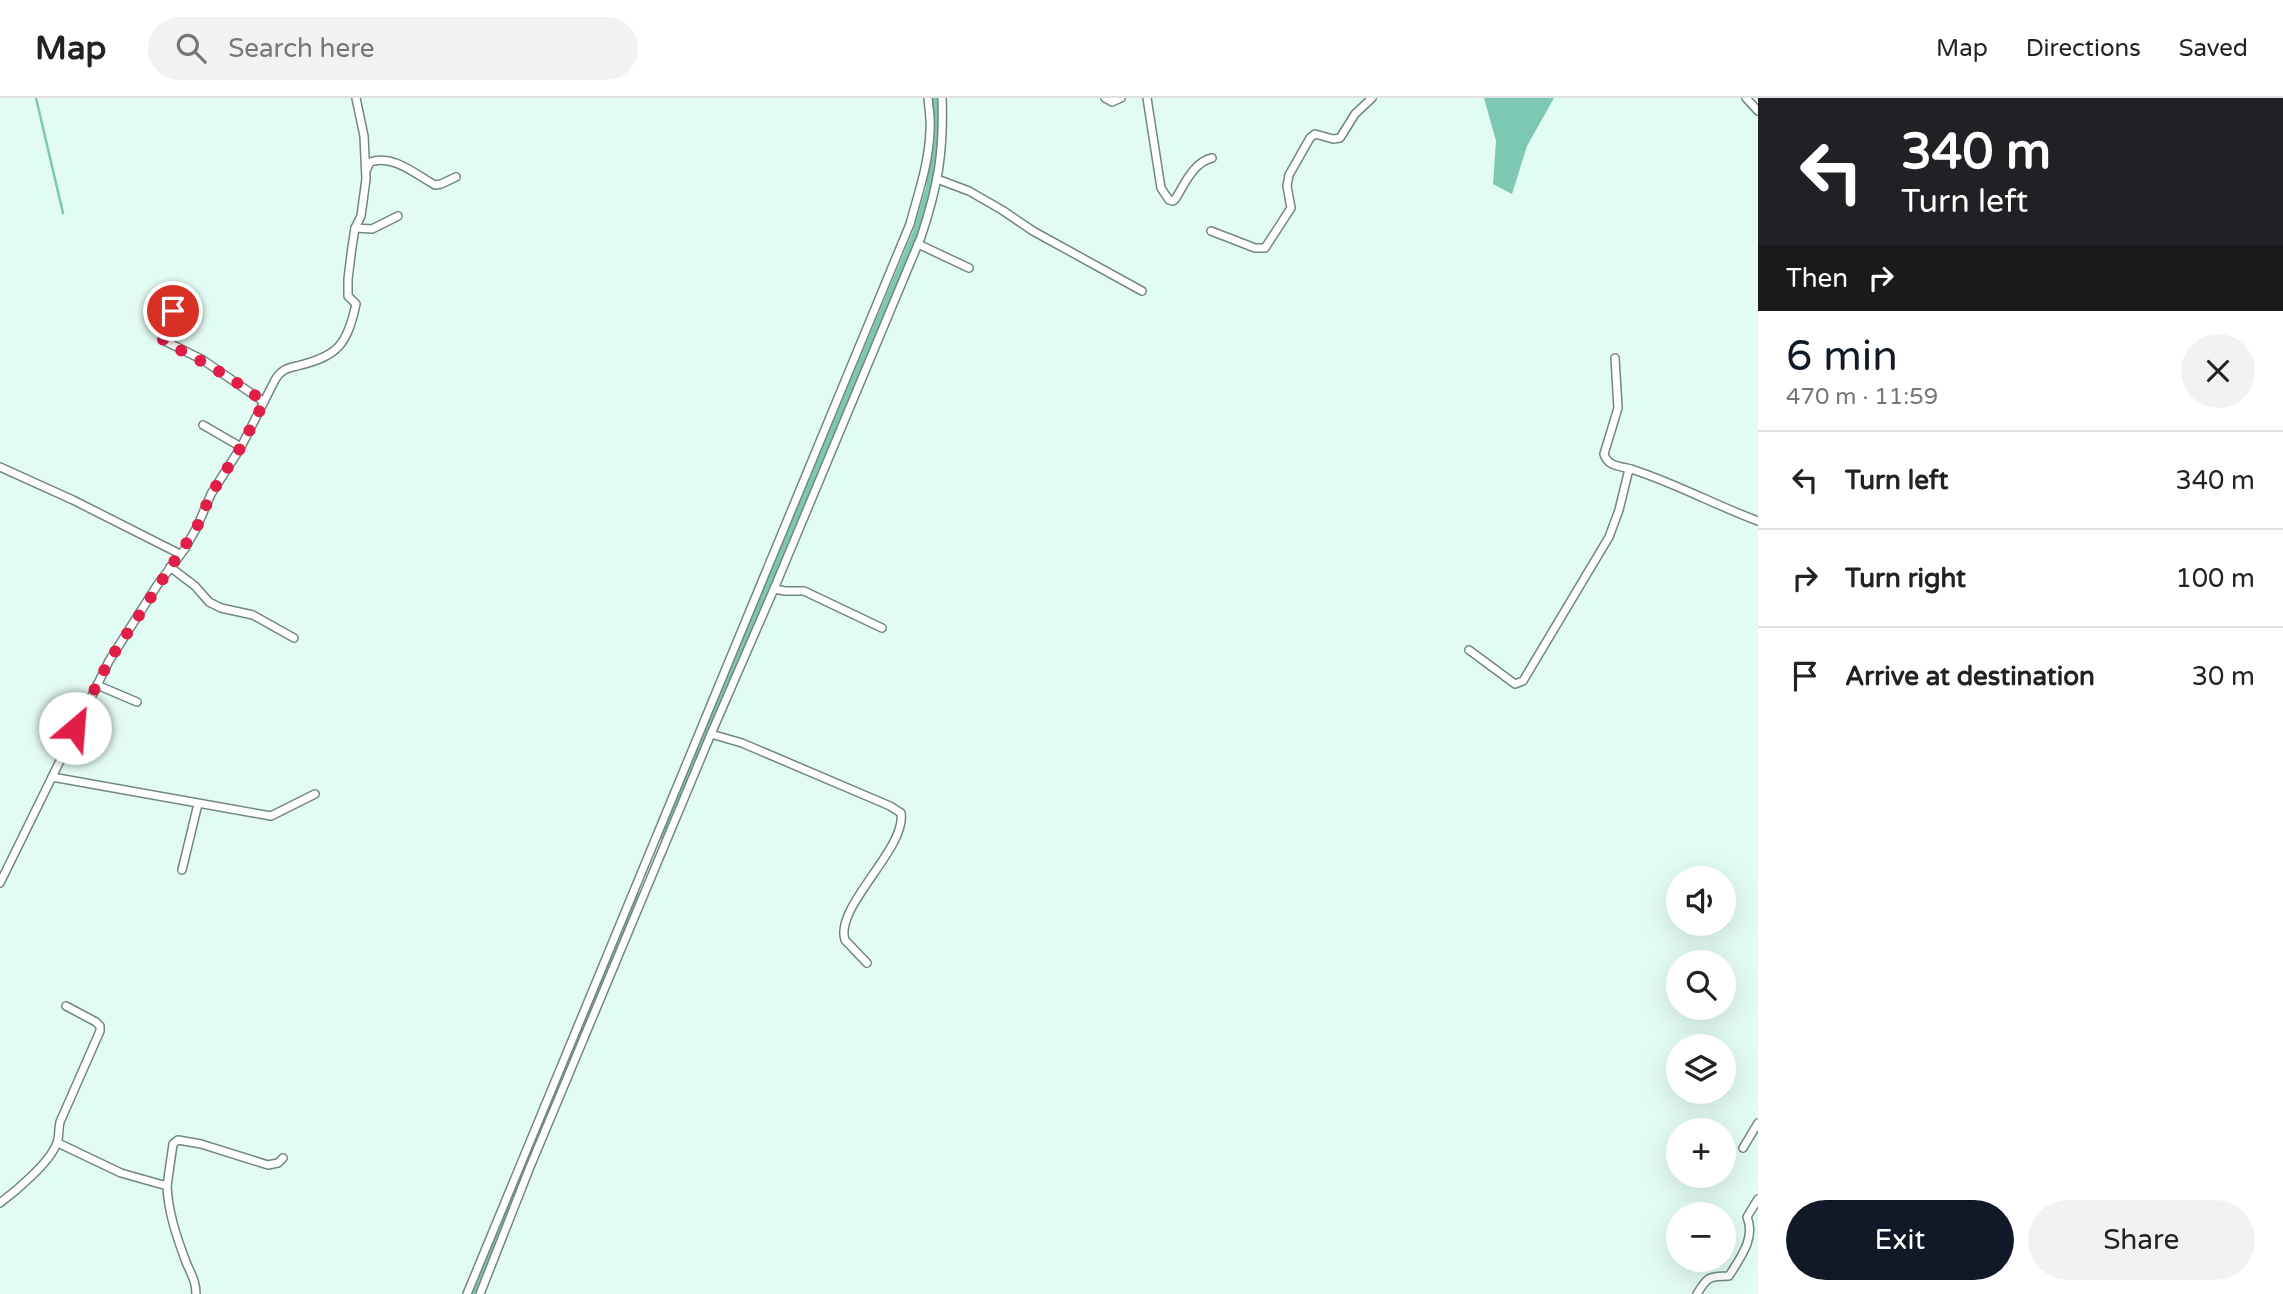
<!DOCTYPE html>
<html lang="en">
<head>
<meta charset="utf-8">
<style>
  :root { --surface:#fff; --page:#f2f2f2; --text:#222; --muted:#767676; --line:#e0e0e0; --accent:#111827 }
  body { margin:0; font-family:"Varela Round",sans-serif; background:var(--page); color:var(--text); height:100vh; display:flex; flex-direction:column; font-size:26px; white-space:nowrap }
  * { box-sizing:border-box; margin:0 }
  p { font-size:23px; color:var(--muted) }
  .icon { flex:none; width:38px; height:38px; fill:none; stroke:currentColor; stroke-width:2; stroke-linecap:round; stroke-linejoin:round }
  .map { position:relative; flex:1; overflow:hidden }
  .sheet { display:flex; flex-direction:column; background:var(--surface); width:525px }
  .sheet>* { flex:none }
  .guide { background:#202124; color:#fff; overflow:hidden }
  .controls { position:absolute; left:1666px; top:768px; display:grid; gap:14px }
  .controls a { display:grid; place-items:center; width:70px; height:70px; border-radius:50%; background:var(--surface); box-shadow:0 7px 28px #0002; font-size:35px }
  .pin { position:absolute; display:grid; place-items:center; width:60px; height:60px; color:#fff; margin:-30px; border:4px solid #fff; border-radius:50%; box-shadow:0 2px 7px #0007 }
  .me { position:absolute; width:77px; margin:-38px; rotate:27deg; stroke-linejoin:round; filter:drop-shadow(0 0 5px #0008) }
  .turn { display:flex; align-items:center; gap:24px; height:147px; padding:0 28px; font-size:32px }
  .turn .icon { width:91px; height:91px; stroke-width:2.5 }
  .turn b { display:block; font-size:49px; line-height:60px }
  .then { display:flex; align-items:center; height:66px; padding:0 28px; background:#0003; gap:14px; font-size:26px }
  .round { display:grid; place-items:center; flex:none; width:74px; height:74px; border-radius:37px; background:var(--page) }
  .headline { display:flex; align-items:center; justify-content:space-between; height:119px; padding:0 28px }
  h1 { font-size:42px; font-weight:600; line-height:52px; color:var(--accent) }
  .action { display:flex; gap:14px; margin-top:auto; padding:14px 28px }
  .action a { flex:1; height:80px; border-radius:42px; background:var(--accent); color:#fff; font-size:28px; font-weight:600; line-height:80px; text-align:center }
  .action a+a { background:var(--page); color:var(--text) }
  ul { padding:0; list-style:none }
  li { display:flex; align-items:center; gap:21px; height:98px; padding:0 28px; border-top:2px solid var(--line) }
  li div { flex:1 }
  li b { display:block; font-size:26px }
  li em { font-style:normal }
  header { display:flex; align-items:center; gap:42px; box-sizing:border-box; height:98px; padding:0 35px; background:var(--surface); border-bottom:2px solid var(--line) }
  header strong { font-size:33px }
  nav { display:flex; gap:38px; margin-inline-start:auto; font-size:24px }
  .search { width:490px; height:63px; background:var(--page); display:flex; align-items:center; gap:18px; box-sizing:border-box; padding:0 24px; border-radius:38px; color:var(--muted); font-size:26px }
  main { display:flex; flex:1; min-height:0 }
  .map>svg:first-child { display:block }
  .water { fill:#7cc8b3 }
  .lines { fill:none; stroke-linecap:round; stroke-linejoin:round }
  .stream { stroke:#7cc8b3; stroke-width:2.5 }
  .canal { stroke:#7cc8b3; stroke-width:8 }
  .street-casing { stroke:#718780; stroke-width:10 }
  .street { stroke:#fff; stroke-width:7 }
  .route { stroke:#e11d48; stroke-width:12; stroke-dasharray:0 21.6 }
</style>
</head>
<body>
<header>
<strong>Map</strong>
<div class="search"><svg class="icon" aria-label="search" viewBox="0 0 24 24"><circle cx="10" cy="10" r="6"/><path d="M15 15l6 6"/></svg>Search here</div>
<nav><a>Map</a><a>Directions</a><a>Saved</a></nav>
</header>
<main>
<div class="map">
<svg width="1758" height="1196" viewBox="0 0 1758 1196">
  <rect width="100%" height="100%" fill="#e2fbf3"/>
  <polygon class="water" points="1484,0 1554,0 1527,48 1512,96 1493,86 1496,43"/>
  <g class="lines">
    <polyline class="stream" points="36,0 63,115"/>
    <g class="canal">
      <polyline points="664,738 917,134 930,89 935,44 937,0"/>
      <polyline points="472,1196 639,799"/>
    </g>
    <defs>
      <g id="street">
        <polyline points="1105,0 1112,4 1121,0"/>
        <path d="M1147,0l14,90 8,12 4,1 3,-3c9,-15 18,-36 36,-40"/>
        <polyline points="1746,0 1758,13"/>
        <path d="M366,73l4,-9c23,-8 45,12 65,23l6,-1 15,-7"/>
        <polyline points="937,81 969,93 1002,112 1033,133 1142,193"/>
        <polyline points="355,130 372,131 398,118"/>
        <polyline points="1211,133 1255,150 1265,150 1291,110 1287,88 1289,77 1310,40 1315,36 1333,41 1340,40 1355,16 1372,0"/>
        <polyline points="918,146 969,170"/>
        <polyline points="173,213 163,235 163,242 203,262 264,304"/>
        <path d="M1615,260l3,50 -14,46c4,13 16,12 27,15 44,14 84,36 127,52"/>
        <polyline points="203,327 241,349"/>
        <polyline points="0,369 73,402 180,456"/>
        <polyline points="170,469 195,488 209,504 221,510 253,517 294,540"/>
        <polyline points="774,491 785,493 804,493 882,530"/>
        <polyline points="1469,552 1515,586 1523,583 1609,439 1619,412 1629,371"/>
        <polyline points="97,587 137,604"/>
        <path d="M711,636l31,9 148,63 11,7c6,35 -67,94 -56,127l22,23"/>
        <polyline points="52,679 271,718 315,696"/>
        <polyline points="182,772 198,706"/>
        <path d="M0,785l109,-222 49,-77 26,-34 13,-23 14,-33 30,-47 34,-67c6,-10 12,-12 22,-14 41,-10 50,-21 59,-62l-8,-8v-17l4,-32 3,-19 6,-12 5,-37 -2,-43 -8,-38"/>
        <polyline points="58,1045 121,1075 167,1088 173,1046 178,1042 201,1046 268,1067 278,1065 283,1060"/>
        <polyline points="1743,1050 1758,1025"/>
        <path d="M167,1088c1,26 10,52 19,76 5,12 10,19 10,32"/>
        <path d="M0,1105c16,-12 49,-40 56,-58 4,-7 2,-15 4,-23l40,-91v-5l-4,-4 -30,-16"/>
        <path d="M467,1196l443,-1070c8,-30 19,-61 20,-93 1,-11 -1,-22 -2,-33"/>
        <path d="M480,1196l50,-127 181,-433 63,-145 147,-352c17,-51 23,-85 21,-139"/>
        <path d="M1697,1196c10,-17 12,-18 32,-18 11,-18 27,-38 18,-59l11,-18"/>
      </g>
    </defs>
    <use href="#street" class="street-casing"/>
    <use href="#street" class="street"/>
  </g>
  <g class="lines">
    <path class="route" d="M75,630l34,-67 88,-134 14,-33 30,-47 23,-45c-31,-24 -63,-42 -98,-59l-3,-3v-7l10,-22"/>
  </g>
</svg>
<div class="controls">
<a><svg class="icon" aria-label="sound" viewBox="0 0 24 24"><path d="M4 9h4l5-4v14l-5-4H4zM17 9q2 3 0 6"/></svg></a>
<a><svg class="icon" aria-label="search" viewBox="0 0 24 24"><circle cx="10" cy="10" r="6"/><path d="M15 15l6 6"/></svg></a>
<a><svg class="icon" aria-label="layers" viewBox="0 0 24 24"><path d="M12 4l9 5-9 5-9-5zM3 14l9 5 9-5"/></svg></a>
<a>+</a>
<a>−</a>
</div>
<div class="pin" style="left:173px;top:213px;background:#d93025"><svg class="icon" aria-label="arrive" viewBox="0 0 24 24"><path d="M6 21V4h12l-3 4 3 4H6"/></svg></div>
<svg class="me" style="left:75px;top:630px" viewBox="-20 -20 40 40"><circle r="19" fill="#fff"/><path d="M0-13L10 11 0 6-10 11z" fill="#e11d48"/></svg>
</div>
<section class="sheet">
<div class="guide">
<div class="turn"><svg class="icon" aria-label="left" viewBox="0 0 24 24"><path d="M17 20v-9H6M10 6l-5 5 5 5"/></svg><div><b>340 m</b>Turn left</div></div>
<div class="then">Then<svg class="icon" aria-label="right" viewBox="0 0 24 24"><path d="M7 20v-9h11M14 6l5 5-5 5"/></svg></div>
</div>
<div class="headline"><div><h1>6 min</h1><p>470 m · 11:59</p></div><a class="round"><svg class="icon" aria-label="close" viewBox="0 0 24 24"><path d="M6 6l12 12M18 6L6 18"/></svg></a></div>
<ul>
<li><svg class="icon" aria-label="left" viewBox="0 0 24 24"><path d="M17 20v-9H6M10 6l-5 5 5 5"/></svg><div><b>Turn left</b></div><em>340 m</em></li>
<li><svg class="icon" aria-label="right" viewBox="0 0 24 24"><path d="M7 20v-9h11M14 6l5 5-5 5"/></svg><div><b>Turn right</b></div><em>100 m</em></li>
<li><svg class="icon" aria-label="arrive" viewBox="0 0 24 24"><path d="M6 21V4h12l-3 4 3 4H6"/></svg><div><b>Arrive at destination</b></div><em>30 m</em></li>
</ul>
<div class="action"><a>Exit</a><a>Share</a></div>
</section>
</main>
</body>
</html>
